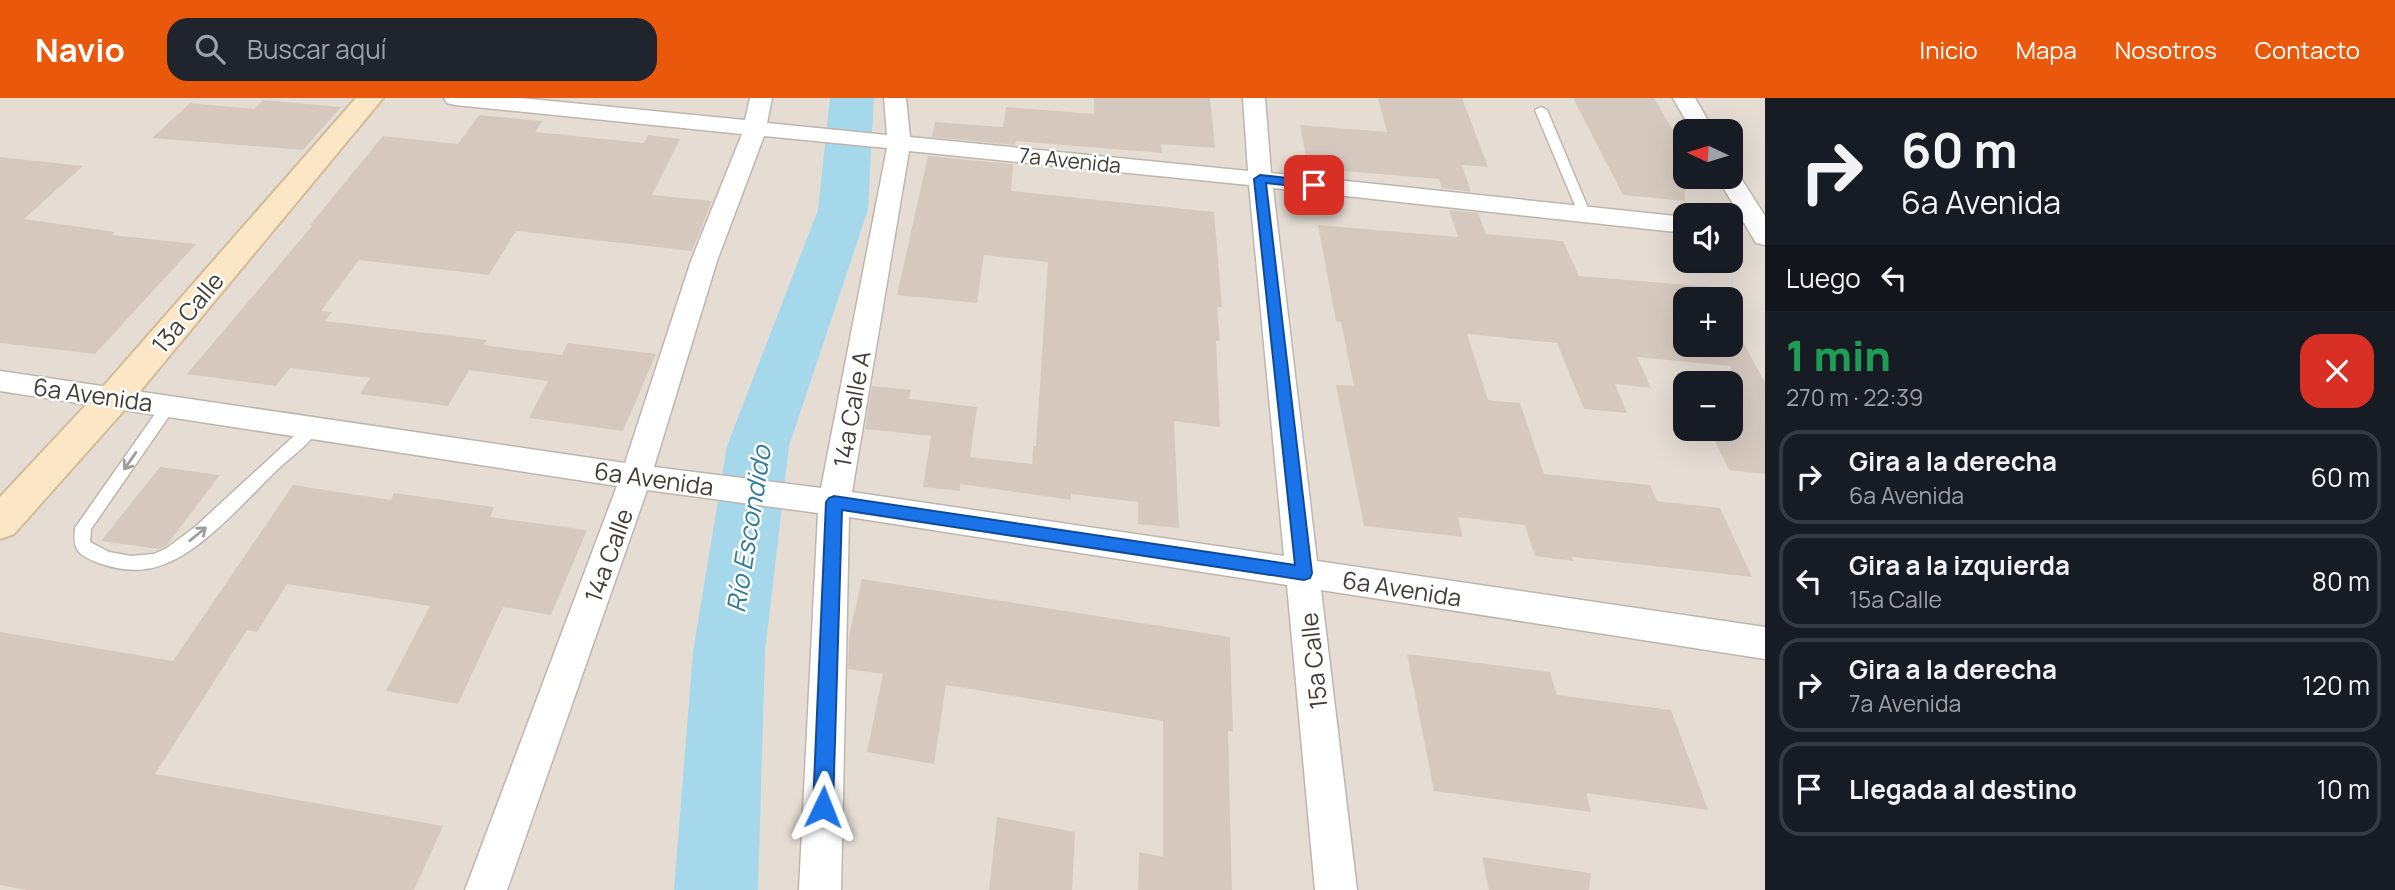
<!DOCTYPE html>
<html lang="es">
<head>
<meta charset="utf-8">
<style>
  :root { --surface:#171b24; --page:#20242c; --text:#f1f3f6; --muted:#9ea1a6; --line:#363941; --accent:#ea580c }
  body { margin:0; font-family:Manrope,sans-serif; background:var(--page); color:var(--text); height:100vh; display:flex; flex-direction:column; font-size:26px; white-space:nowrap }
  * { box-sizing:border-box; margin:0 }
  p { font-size:23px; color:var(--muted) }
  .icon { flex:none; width:38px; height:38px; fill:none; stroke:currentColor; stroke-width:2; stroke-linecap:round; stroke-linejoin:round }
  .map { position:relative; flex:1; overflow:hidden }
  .details { display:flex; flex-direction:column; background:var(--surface); width:630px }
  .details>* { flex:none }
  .guide { background:#171b24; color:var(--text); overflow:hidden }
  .needle { width:46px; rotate:274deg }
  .fabs { position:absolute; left:1673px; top:21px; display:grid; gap:14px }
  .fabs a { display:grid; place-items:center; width:70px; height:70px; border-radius:14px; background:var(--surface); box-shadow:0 7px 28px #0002; font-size:35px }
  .pin { position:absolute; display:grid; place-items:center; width:60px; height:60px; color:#fff; margin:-30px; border-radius:14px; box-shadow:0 4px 10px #0006 }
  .me { position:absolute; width:77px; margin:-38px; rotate:2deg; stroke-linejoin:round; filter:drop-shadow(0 0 5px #0008) }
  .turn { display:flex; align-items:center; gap:24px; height:147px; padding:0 21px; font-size:32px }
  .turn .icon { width:91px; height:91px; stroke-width:2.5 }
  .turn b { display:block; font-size:49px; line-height:60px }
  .then { display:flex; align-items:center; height:66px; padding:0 21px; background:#0003; gap:14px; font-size:26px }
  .round { display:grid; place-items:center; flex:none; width:74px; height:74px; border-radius:21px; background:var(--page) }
  .head { display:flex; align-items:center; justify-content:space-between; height:119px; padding:0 21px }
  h1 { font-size:42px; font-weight:800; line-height:52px; color:#1e9e55 }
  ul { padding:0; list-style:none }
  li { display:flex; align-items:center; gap:21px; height:94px; margin:0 14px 10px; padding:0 7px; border:4px solid var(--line); border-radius:21px }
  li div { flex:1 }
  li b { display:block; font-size:26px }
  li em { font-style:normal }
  header { display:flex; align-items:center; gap:42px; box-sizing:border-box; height:98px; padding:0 35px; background:var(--accent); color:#fff }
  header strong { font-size:33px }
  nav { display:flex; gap:38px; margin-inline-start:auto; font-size:24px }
  .search { width:490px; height:63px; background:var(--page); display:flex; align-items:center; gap:18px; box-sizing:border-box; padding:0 24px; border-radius:21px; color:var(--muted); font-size:26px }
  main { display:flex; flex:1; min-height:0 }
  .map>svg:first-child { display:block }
  .residential { fill:#e5ddd4; fill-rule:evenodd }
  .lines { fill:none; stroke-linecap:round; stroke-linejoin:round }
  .river { fill:#a5d8eb; fill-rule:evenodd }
  .building { fill:#d5c9bf }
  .lane-casing { stroke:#bfb5ac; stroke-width:3 }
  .street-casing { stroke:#bfb5ac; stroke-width:3 }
  .secondary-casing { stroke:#d2bb9a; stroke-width:4 }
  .lane { fill:#fff; fill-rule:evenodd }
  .street { fill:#fff; fill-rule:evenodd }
  .secondary { fill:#fbe6c6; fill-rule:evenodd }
  .oneway { stroke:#a19e9a }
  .route { fill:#1a73e8; stroke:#114b97; stroke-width:2 }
  .labels { text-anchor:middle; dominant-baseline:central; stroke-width:5; stroke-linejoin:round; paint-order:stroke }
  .far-street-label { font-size:21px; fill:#433c35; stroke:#fff }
  .street-label { font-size:24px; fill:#433c35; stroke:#fff }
  .water-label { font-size:26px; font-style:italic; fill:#327c99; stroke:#fff }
</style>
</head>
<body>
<header>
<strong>Navio</strong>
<div class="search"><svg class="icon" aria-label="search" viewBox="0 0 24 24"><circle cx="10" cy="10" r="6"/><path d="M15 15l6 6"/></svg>Buscar aquí</div>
<nav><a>Inicio</a><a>Mapa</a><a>Nosotros</a><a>Contacto</a></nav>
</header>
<main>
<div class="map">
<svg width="1765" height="792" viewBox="0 0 1765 792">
  <rect width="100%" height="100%" fill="#f1ece5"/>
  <path class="residential" d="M0,0h1765v792h-1765zM1685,33h46v46h-46zM1685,117h46v46h-46zM1685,201h46v46h-46zM1685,285h46v46h-46z"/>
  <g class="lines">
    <polygon class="river" points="830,0 874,0 868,112 789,348 765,554 758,792 674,792 693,554 727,348 818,112"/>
  </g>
  <g class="building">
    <polygon points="1094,0 1210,0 1215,50 1161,46 1162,55 1016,43 1015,47 932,39 935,24 1003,29 1006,9 1094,16"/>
    <polygon points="1378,0 1462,0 1488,69 1462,67 1471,94 1442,90 1439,81 1308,70 1300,27 1387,34"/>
    <polygon points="1573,0 1654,0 1685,53 1685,103 1623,97"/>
    <polygon points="263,2 341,9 303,52 152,40 190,5 254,11"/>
    <polygon points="479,17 542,23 535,34 644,45 648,37 680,41 652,97 712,103 692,153 516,133 489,177 359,162 321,213 332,214 325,223 487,242 483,247 562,257 568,245 656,256 623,333 529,320 548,283 469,272 448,308 360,296 370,280 290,270 276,288 187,276 312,128 310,127 383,38 458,46"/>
    <polygon points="928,58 1013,66 1011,93 1214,114 1222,209 1217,209 1220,243 1216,243 1220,329 1174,323 1179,430 1138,426 1138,404 1071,396 1071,402 960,386 960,393 923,389 931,338 865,331 872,288 911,292 909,301 977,309 970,359 1032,366 1033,348 1036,348 1048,164 984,157 977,205 897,197"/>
    <polygon points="0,59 83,68 24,121 115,134 112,137 196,146 95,256 0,245"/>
    <polygon points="1449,112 1478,115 1486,136 1563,143 1579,178 1712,189 1719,201 1685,201 1685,247 1731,247 1731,223 1765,284 1765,376 1729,372 1709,331 1731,331 1731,268 1637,259 1651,290 1615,286 1627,315 1584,311 1557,245 1467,236 1488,302 1520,305 1544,376 1650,387 1657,403 1720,410 1752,479 1572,459 1573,463 1535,458 1525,427 1458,419 1463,439 1364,428 1336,287 1354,288 1341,224 1336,223 1318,127 1458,139"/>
    <polygon points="160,369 220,377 166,448 158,451 101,443"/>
    <polygon points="293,387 391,402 394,395 494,409 490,419 587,432 551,517 503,509 458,606 386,593 430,508 287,486 257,534 247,532 155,676 443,728 414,792 26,792 0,787 0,534 173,563"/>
    <polygon points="862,481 1230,539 1233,634 1228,633 1232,792 1138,792 1139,754 1163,759 1163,623 946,587 934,666 867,654 883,576 848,571 849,538"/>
    <polygon points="1407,556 1550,574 1557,597 1671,612 1708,712 1586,695 1591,714 1434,693"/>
    <polygon points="997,719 1075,734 1072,792 989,792"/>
    <polygon points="1482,759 1591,775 1589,792 1489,792"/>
  </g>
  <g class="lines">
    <defs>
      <g id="lane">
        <polygon points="1541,9 1547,12 1591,117 1589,120 1581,120 1579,117 1535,12"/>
        <path d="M169,302l5,1 2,4 -2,4 -83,120 -1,13 19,10 22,4 23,-2 13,-6 28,-21 113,-104h10l2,4c-9,16 -28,29 -42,42 -29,28 -73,79 -111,94 -22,10 -46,8 -68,0 -22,-8 -26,-13 -24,-35l89,-127z"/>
      </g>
      <g id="street">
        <path d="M444,0h76l225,22 5,-22h22l-5,25 120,12 -3,-37h22l4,39 338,34 -5,-73h22l6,75 414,44v16l-412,-45 44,373 448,66v32l-444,-69 36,300h-42l-28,-305 -438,-68 -8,373h-42l19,-377 -171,-23 -140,400h-42l152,-404 -617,-95v-20l625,92 66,-202 51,-127 -287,-29 -8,-2zM764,38l123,12 -66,340 -167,-21 63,-206zM909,53l340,34 35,371 -432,-64z"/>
        <polygon points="1673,0 1695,0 1714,33 1692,33"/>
        <polygon points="1731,72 1737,74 1765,118 1765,147 1756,145 1717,79 1731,79"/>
      </g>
      <polygon id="secondary" points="356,0 383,0 127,309 14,436 0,441 0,399 101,291"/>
    </defs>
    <use href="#lane" class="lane-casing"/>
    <use href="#street" class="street-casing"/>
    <use href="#secondary" class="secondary-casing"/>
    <use href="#lane" class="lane"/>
    <use href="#street" class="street"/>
    <use href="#secondary" class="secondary"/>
  </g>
  <defs><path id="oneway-shaft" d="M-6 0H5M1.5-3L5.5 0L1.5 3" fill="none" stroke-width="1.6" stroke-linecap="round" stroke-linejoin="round" transform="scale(1.75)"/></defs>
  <g class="oneway">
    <use href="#oneway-shaft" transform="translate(130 363) rotate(125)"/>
    <use href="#oneway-shaft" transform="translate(198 436) rotate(-39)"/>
  </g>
  <polygon class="route" points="1260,77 1314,83 1320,87 1314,90 1266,85 1312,475 1310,480 1304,482 842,412 833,709 830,716 823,719 816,716 813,709 826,404 829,400 834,398 1295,467 1254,81"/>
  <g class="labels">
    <g class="far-street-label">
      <text transform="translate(1070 62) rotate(6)">7a Avenida</text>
    </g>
    <g class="street-label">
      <text transform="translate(187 214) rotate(-50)">13a Calle</text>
      <text transform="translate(93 296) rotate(8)">6a Avenida</text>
      <text transform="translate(851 311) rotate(-80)">14a Calle A</text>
      <text transform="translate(654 380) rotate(8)">6a Avenida</text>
      <text transform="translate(608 457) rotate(-70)">14a Calle</text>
      <text transform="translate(1402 490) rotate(9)">6a Avenida</text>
      <text transform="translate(1313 563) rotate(-96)">15a Calle</text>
    </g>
    <g class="water-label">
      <text transform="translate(748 431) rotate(-81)">Río Escondido</text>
    </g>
  </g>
</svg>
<div class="fabs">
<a><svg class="needle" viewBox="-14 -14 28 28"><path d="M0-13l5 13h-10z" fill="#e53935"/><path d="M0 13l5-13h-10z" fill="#9ea1a6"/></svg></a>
<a><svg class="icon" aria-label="sound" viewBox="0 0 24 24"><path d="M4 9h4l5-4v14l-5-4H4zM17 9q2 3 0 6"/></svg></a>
<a>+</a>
<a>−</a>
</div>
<div class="pin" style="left:1314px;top:87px;background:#d93025"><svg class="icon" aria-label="arrive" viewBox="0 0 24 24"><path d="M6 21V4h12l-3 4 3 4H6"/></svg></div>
<svg class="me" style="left:823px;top:709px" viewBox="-20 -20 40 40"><path d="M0-17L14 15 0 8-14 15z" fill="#1a73e8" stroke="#fff" stroke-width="4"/></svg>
</div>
<section class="details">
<div class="guide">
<div class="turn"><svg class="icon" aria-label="right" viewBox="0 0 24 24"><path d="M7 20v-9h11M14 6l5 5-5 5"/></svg><div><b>60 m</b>6a Avenida</div></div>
<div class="then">Luego<svg class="icon" aria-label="left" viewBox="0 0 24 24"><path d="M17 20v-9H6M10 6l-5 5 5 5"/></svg></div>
</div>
<div class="head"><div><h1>1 min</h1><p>270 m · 22:39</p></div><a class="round" style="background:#d93025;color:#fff"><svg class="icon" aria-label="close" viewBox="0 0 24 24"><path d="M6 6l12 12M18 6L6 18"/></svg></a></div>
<ul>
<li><svg class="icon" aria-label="right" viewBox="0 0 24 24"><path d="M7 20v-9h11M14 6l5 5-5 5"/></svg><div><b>Gira a la derecha</b><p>6a Avenida</p></div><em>60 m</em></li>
<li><svg class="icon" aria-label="left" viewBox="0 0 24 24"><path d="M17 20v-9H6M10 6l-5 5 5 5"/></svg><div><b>Gira a la izquierda</b><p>15a Calle</p></div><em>80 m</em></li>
<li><svg class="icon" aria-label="right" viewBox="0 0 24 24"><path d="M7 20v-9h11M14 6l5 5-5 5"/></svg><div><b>Gira a la derecha</b><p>7a Avenida</p></div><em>120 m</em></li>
<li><svg class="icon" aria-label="arrive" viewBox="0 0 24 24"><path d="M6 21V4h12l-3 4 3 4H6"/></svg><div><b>Llegada al destino</b></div><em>10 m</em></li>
</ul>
</section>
</main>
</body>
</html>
